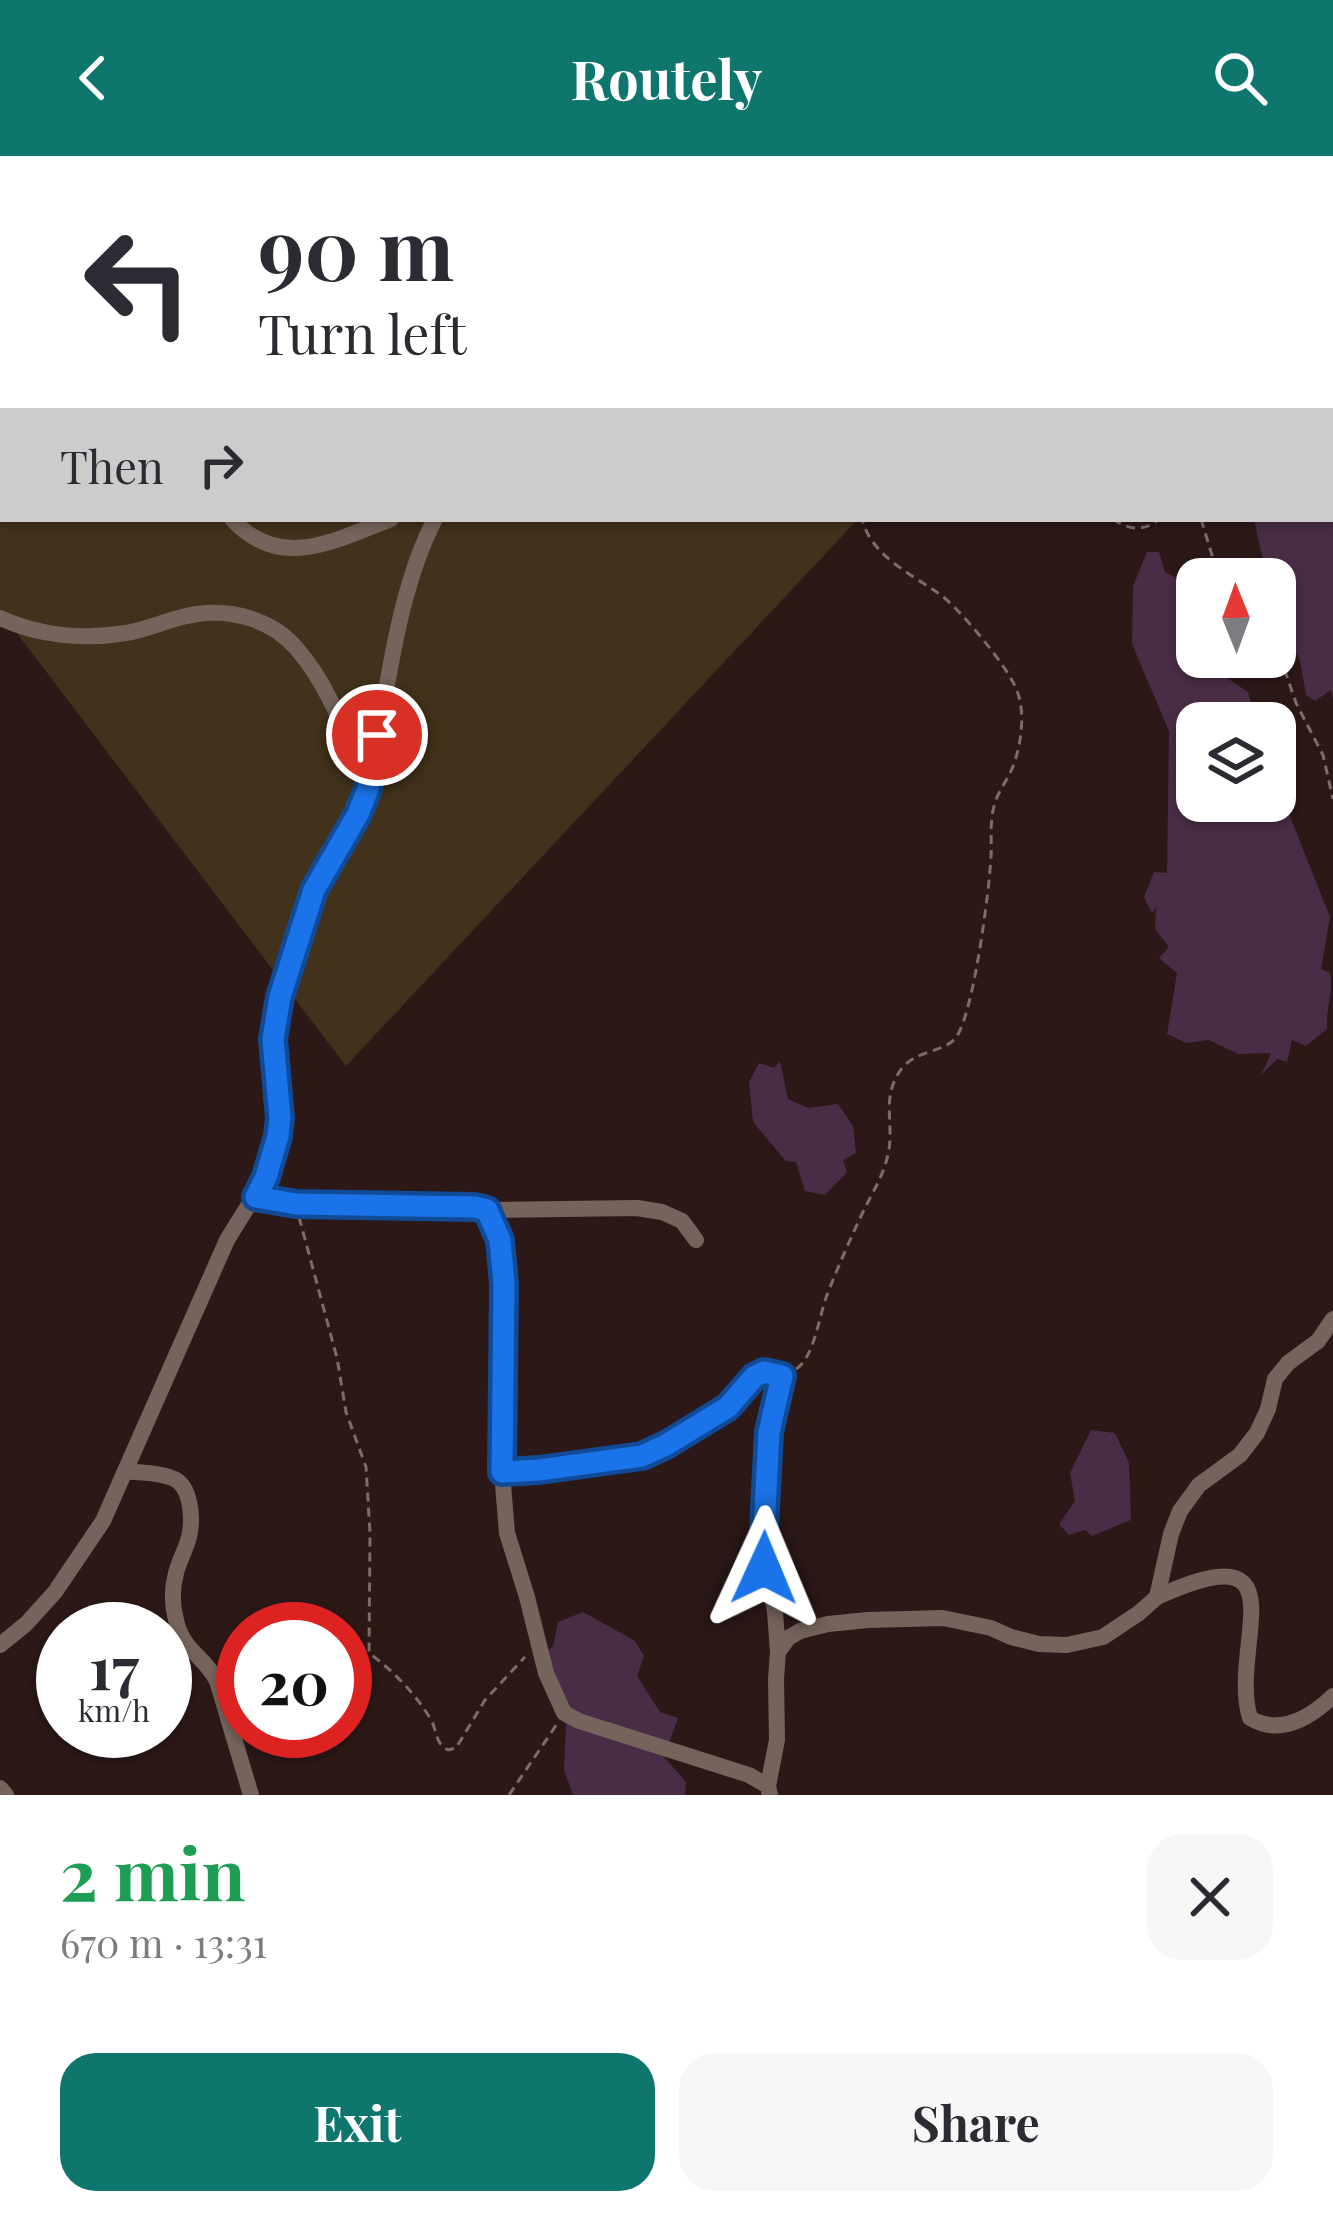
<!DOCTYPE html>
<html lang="en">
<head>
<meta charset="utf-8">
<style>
  :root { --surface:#fff; --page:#f7f7f7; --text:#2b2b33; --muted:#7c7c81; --accent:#0f766e }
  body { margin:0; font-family:"Playfair Display",serif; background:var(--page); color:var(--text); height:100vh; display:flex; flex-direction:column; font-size:45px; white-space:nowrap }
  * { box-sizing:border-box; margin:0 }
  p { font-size:39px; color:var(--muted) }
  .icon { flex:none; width:66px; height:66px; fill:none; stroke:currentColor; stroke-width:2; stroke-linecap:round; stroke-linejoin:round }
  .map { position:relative; height:1639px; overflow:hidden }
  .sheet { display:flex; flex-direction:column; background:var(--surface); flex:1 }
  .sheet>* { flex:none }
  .guide { position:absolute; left:0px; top:0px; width:1335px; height:366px; box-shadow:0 3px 9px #0004; background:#fff; color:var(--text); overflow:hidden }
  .needle { width:78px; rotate:359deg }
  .tools { position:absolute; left:1176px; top:402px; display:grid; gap:24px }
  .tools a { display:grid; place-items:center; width:120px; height:120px; border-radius:24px; background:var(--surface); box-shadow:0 3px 9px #0004; font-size:60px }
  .speed { position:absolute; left:36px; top:1446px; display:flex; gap:24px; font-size:60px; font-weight:700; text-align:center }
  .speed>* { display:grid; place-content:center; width:156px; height:156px; border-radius:50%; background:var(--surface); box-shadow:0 3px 9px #0004; line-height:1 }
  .speed small { font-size:30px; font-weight:400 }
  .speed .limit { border:18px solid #d22; background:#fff; color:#111 }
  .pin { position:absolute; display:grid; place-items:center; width:102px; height:102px; color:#fff; margin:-51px; border:6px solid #fff; border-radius:50%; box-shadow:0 3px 12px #0007 }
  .me { position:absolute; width:132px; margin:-66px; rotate:1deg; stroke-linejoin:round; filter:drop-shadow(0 0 9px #0008) }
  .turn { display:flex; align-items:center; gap:42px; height:252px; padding:0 60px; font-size:54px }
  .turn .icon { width:156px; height:156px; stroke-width:2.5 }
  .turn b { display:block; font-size:84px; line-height:102px }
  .then { display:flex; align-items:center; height:114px; padding:0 60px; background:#0003; gap:24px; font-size:45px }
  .round { display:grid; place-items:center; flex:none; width:126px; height:126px; border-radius:36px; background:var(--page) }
  .headline { display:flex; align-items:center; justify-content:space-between; height:204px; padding:0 60px }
  h1 { font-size:72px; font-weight:700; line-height:90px; color:#1e9e55 }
  .cta { display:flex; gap:24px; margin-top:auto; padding:24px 60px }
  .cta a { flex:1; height:138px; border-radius:36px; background:var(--accent); color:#fff; font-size:48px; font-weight:700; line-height:138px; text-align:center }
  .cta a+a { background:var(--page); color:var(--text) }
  header { display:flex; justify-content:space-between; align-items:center; height:156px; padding:0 60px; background:var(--accent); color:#fff; font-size:54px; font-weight:700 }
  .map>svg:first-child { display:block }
  .green { fill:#42321b }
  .water { fill:#492d46 }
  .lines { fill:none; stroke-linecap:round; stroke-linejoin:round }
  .path { stroke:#7d6c6b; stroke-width:3; stroke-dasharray:9 6; stroke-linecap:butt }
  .minor { stroke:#75645b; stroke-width:16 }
  .route-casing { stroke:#114b97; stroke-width:30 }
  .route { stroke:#1a73e8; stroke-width:21 }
</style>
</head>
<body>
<header><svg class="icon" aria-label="back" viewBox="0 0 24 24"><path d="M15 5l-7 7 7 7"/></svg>Routely<svg class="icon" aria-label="search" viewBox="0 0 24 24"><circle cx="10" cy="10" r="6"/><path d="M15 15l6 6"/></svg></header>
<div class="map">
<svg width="1333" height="1639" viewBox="0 0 1333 1639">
  <rect width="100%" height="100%" fill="#2b1817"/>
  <polygon class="green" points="0,0 1198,0 1195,3 3,3 3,363 858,363 346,910 0,455"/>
  <g class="water">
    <polygon points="1333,315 1333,543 1331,534 1315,545 1306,539 1300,504 1275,459 1275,423 1267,423 1254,363 1332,363"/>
    <path d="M1147,396h12l6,20 16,8 3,29 13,12v36h24l6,21 21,14 9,31h-60v78h78v-28h4l12,18 -4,18 43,108 -9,52 9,4c3,21 -4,35 -3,56l-21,17 -14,-6 -5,22 -10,-3 -16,16 10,-22 -33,1 -29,-14 -23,3 -19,-9 10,-61 -18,-15 10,-11 -14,-18 1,-22 -4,6 -8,-16 10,-25 13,1 2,-142 -37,-87 1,-58z"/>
    <polygon points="780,905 788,943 808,952 838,948 853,970 856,997 843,1004 847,1016 825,1039 805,1035 796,1006 786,1005 753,966 749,926 759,907 774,912"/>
    <polygon points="1091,1274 1115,1277 1129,1307 1131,1364 1092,1380 1085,1374 1069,1379 1059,1368 1075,1345 1070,1317"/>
    <polygon points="583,1456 635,1485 644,1500 637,1520 660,1556 678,1562 664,1601 686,1626 685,1639 573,1639 564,1614 566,1569 541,1521 540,1503 553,1490 558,1466"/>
  </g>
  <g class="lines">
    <g class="path">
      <path d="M1113,363c15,11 32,13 46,0"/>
      <polyline points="1201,363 1215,409 1225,423"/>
      <polyline points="1275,485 1296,547 1323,599 1333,643"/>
      <path d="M299,1061l38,141 9,54 20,55 4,66 -1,120c24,18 45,39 61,65 8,13 4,25 18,32l8,-2 29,-48 40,-43"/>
      <path d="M796,1213c18,-11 23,-53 31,-74 11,-28 23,-56 36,-83 9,-19 21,-37 25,-58 6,-24 -4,-49 6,-72 15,-37 49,-25 63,-46 17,-27 32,-143 34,-179 1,-17 -2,-36 4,-54 3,-11 11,-21 16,-32 10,-22 15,-58 6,-80 -7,-22 -60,-86 -79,-98 -29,-20 -67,-38 -76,-74"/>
      <polyline points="509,1639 557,1568"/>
    </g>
    <g class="minor">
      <polyline points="77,0 79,3"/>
      <polyline points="1143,0 1145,3"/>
      <polyline points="696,3 696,0"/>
      <path d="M232,363c48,53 103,21 159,0"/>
      <path d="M0,462c39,18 84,22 126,15 24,-4 47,-16 71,-19 36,-5 76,6 100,35 34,39 51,92 71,139"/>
      <polyline points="256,1041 296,1048 475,1051 487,1054 499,1084 504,1128 502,1316 507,1377 527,1441 546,1517 564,1557 579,1565 749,1619 768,1630 770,1639"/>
      <polyline points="487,1054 637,1052 662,1056 682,1065 696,1084"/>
      <path d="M125,1315c15,2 33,1 47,7 20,7 21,42 17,59 -3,12 -10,24 -13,36 -4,15 -4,32 0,47 7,32 27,34 41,61l34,114"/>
      <polyline points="502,1316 539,1314 642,1300 719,1257 728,1251 754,1221 764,1216 782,1220 769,1276 763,1392 775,1456 778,1496 776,1523 777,1584 768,1630"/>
      <path d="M1157,1441c149,-68 71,49 93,121 30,18 60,0 83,-22"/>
      <path d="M0,1489l26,-21 29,-32 48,-71 124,-281 39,-63 14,-59 -7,-79 7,-43 34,-106 45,-77 9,-24c18,-84 27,-194 67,-270"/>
      <polyline points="778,1496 788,1482 800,1475 828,1468 868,1464 943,1462 991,1472 1011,1481 1039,1488 1067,1489 1103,1481 1139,1457 1157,1441 1171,1378 1180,1355 1199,1329 1240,1299 1257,1277 1268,1253 1275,1223 1288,1207 1318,1185 1333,1163"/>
      <polyline points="0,1632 6,1639"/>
    </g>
  </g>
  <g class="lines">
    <defs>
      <polyline id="route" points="377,579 368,633 358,658 314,734 280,841 273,883 280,962 278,980 266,1021 256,1041 296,1048 475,1051 487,1054 500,1084 504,1128 502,1316 539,1314 642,1300 666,1289 728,1251 754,1221 764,1216 782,1220 769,1276 763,1392 764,1412"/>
    </defs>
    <use href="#route" class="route-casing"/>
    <use href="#route" class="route"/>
  </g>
</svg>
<div class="tools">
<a><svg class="needle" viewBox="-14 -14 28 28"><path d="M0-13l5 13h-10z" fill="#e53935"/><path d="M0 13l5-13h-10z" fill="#7c7c81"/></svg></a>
<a><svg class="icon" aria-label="layers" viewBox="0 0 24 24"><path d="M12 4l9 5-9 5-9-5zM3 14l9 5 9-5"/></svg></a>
</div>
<div class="speed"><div>17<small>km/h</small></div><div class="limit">20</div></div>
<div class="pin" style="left:377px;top:579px;background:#d93025"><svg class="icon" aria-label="arrive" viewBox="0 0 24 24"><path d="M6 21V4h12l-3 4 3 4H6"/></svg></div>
<svg class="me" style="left:764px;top:1412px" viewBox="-20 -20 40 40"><path d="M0-17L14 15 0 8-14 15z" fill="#1a73e8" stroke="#fff" stroke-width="4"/></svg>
<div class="guide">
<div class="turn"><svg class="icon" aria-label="left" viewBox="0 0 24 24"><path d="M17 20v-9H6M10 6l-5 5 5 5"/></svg><div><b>90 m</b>Turn left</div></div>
<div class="then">Then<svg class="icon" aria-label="right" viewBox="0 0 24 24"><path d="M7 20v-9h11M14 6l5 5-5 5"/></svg></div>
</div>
</div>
<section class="sheet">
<div class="headline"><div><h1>2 min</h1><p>670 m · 13:31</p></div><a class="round"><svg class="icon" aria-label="close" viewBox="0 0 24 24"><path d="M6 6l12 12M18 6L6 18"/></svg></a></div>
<div class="cta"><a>Exit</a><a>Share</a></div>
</section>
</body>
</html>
